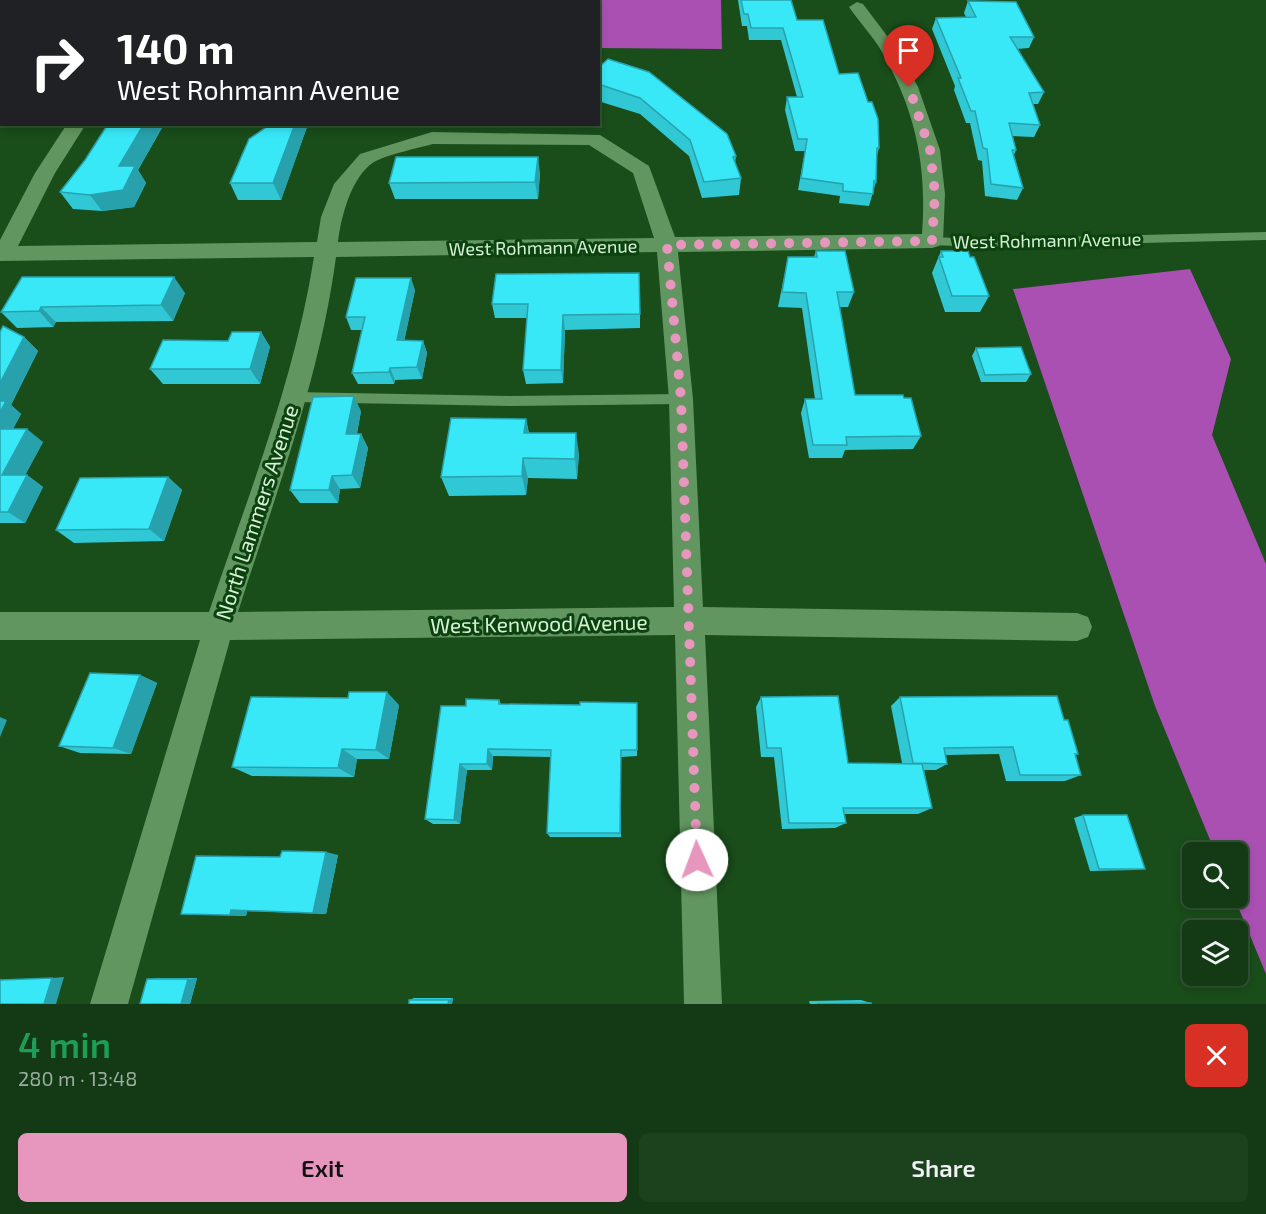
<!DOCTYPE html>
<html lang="en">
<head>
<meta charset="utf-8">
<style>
  :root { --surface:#133a14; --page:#1c411d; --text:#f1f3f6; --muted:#9dada0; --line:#325434; --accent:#e797bd }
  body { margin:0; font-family:"Exo 2",sans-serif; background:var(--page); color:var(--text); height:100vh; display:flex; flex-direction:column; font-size:22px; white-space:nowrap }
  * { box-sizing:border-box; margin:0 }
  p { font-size:20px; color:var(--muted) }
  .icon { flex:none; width:33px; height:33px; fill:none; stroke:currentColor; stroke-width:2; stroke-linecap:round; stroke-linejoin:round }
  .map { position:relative; height:1004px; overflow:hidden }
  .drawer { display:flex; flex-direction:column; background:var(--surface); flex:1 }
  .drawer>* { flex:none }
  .guide { position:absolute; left:0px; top:0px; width:600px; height:126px; box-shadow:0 3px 9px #0003,0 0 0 2px var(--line); background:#202124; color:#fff; overflow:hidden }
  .tools { position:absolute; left:1182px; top:842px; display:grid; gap:12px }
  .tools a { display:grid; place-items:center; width:66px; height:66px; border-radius:9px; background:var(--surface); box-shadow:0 3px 9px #0003,0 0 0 2px var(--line); font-size:30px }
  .pin { position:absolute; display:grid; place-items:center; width:51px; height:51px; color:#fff; margin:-62px -26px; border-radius:50% 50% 50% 0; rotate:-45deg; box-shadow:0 0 6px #0007 }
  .pin .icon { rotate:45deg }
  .me { position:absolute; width:66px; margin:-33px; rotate:358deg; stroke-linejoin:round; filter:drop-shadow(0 0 4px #0008) }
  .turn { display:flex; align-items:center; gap:21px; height:126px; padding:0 18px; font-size:27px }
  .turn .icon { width:78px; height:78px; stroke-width:2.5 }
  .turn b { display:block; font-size:42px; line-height:51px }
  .round { display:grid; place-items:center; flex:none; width:63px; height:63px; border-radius:9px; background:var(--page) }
  .overview { display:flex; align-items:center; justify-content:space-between; height:102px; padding:0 18px }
  h1 { font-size:36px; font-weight:600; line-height:45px; color:#1e9e55 }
  .action { display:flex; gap:12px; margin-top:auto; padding:12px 18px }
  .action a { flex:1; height:69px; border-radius:9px; background:var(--accent); color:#111; font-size:24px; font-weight:600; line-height:69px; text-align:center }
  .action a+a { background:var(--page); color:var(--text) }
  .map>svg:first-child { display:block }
  .forest { fill:#a950b2 }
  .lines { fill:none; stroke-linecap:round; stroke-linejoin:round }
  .service { fill:#629660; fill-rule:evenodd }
  .minor { fill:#629660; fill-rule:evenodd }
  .wall { fill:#30c8d4 }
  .shaded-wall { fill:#27a2ad }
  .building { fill:#38e8f7; stroke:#27a2ad; stroke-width:1.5 }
  .route { stroke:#e797bd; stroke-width:10; stroke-dasharray:0 18 }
  .labels { text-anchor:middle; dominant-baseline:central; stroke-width:6; stroke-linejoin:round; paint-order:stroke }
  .far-street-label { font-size:18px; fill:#d6f2d5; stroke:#0c420f }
  .street-label { font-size:21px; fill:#d6f2d5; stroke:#0c420f }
</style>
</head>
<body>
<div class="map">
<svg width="1266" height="1004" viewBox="0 0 1266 1004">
  <rect width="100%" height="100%" fill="#194d1a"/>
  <g class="forest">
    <polygon points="510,0 721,0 722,49 599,48 598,2"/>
    <polygon points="1190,269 1231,359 1212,435 1266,564 1266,974 1234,897 1238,897 1238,852 1215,852 1155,706 1013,289"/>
  </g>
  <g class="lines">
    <g class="service">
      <polygon points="1266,232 1266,240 980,247 932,245 927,241 932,237 980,239"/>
      <polygon points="293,392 510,396 681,394 687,399 681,404 510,406 293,402 287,397"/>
    </g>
    <g class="minor">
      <polygon points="151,0 167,0 150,2"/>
      <path d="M857,2l6,2 34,45 21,38 22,63 5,44 -2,47 -4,5 -7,2 -254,4 15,147 10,208 374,6 11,4 4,10 -4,10 -11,4 -372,-6 17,369h-38l-9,-369 -445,5 -102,364h-38l110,-364h-200v-28h209c39,-116 86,-234 105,-355l-314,4v-21l35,-67 32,-49h19l-31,49 -37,73 299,-4 4,-25 13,-33 26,-30 72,-22 168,3 49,31 26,71 247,-3c5,-68 -6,-122 -40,-182 -9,-16 -23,-30 -33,-45zM433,144l156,1 44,28 21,65 -316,4c3,-25 13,-65 36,-80 12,-7 44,-14 59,-18zM657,252l12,147 5,208 -436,5c37,-116 82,-234 98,-355z"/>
    </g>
  </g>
  <g class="wall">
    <polygon points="738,0 791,0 797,20 839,74 879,148 877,155 876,182 869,206 839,203 840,196 798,190 805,151 795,151 785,110 787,97 797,97 781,40 749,40 747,26 742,26"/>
    <polygon points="968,1 1034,37 1029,48 1017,49 1044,92 1038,104 1033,104 1040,125 1034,137 1012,136 1016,150 1014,155 1023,188 1017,200 985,196 982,161 978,160 970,123 966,123 954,90 955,86 932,29 936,18 966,17 964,13"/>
    <polygon points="598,68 736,156 735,163 741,178 739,195 702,198 689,156 640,114 598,101"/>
    <polygon points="108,124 162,124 163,126 138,170 146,183 134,207 102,211 73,209 60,192 85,160"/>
    <polygon points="271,124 308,124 281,200 238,200 230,183"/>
    <polygon points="540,173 538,199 395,199 389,183"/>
    <polygon points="816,251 854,292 848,307 839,307 855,395 904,398 921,436 913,449 845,450 842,458 809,458 801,413 805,399 815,399 802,308 778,307 788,257 814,257"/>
    <polygon points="941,251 970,257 989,296 980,312 945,312 932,273"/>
    <polygon points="496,274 640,314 640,328 565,330 563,383 526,384 523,370 527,318 495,318 492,304"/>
    <polygon points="22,277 185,293 173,321 56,322 53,327 17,328 1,312"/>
    <polygon points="415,290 404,341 423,341 427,353 422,379 395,380 394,384 358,384 352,373 362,330 351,330 346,317"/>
    <polygon points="0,332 24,337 38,351 11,405 21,414 13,429 43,442 25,475 27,475 43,487 25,523 0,523"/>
    <polygon points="261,332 270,347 260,384 163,384 150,369 228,341"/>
    <polygon points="976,348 1031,374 1026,382 981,382 972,356"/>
    <polygon points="361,411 357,434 361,434 368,448 360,488 340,489 338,503 300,503 290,490"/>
    <polygon points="526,419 529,433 579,454 577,479 528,478 526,495 449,496 441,477"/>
    <polygon points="168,477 182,490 164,541 74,543 56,530"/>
    <polygon points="140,675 157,683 131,754 80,753 59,746"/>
    <polygon points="761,697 848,763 902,763 891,706 900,697 1064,720 1078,754 1075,755 1081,775 1065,781 1006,781 999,754 946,755 947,764 936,770 924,770 932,808 918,814 844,814 846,823 835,828 782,829 774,757 761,757 756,707"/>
    <polygon points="499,700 501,704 580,705 637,703 637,756 621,757 621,837 550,837 547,833 551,757 493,756 492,770 467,770 460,824 433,824 425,819 466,706"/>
    <polygon points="399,705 389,759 357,759 354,777 252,776 232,767"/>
    <polygon points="1083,815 1145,869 1135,870 1090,871 1074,818"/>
    <polygon points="338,855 326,914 247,911 246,916 181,914 280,857"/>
    <polygon points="157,978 197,978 190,1004 147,979"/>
    <polygon points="414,998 453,998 452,1004 409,1000"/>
    <polygon points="861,1000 871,1003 871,1004 810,1004 809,1001"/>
  </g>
  <g class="shaded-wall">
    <polygon points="144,124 162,124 163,126 138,170 146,183 134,207 102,211 90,195 119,166"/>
    <polygon points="295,124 308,124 281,200 273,183"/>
    <polygon points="538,157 540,173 538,199 535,182"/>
    <polygon points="174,277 185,293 173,321 161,305"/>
    <polygon points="411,278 415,290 402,352 397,340"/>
    <polygon points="41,307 56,322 53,327 39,311"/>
    <polygon points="563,315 565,330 563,383 561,370"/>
    <polygon points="261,332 270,347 260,384 250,369"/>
    <polygon points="24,337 38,351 11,405 21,414 6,441 0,436 0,383"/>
    <polygon points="423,341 427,353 422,379 417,367"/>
    <polygon points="390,368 395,380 394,384 389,372"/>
    <polygon points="354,396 361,411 354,448 346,434"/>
    <polygon points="526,419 530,439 524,433"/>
    <polygon points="27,429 43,442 19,487 2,475"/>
    <polygon points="576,433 579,454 577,479 575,459"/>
    <polygon points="361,434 368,448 360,488 352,475"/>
    <polygon points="523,458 528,478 526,495 522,476"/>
    <polygon points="27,475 43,487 25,523 8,512"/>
    <polygon points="332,476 340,489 338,503 329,490"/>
    <polygon points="168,477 182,490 164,541 149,529"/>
    <polygon points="140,675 157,683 131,754 113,748"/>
    <polygon points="387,692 399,705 389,759 376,750"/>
    <polygon points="0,717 7,720 0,737"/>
    <polygon points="342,749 357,759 354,777 338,768"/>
    <polygon points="488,749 493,756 492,770 487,764"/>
    <polygon points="460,764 467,770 460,824 454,820"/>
    <polygon points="326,852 338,855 326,914 313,913"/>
    <polygon points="231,910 247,911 246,916 230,915"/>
    <polygon points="64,977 56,1004 44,1004 52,978"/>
    <polygon points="197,978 190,1004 181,1004 188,979"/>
    <polygon points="453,998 452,1004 448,1004 449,1000"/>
  </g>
  <g class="building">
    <polygon points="741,0 791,0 797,20 823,20 839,74 858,73 868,102 872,102 878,119 879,148 877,148 876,182 874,181 873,194 843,191 843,184 801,178 807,139 798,139 787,97 803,97 783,28 751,28 748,14 744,14"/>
    <polygon points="968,1 1016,2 1034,37 1010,37 1044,92 1029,93 1040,125 1009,123 1016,150 1012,150 1023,188 991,184 987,149 983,148 975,111 971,111 958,78 961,78 936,18 976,17"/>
    <polygon points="608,59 649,72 727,134 736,156 733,157 741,178 704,182 690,140 640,98 598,84 598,68"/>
    <polygon points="108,124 144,124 119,166 135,166 123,190 90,195 60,192 85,160"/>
    <polygon points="271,124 295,124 273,183 230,183 249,139"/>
    <polygon points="396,157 538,157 535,182 389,183"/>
    <polygon points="816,251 845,251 854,292 837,292 855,395 903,395 904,398 911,398 921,436 846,437 847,445 813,445 805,399 822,399 806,293 782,292 788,257 817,257"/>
    <polygon points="941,251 968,251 970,257 974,257 989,296 952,296 939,257 943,257"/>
    <polygon points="639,273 640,314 563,315 561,370 523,370 528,304 492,304 496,274"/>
    <polygon points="22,277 174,277 161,305 41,307 39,311 1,312"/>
    <polygon points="356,278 411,278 397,340 423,341 417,367 390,368 389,372 352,373 365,317 346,317"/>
    <polygon points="3,326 24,337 0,383 0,332"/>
    <polygon points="232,332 261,332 250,369 150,369 163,340 228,341"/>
    <polygon points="1021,347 1031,374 985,375 976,348"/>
    <polygon points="354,396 346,434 361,434 352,475 332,476 329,490 290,490 313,397"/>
    <polygon points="0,401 6,401 0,412"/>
    <polygon points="451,418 526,419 524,433 576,433 575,459 523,458 522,476 441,477"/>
    <polygon points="0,429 27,429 2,475 27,475 8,512 0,512"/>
    <polygon points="168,477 149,529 56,530 80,478"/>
    <polygon points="90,673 140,675 113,748 59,746"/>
    <polygon points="349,692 387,692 376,750 342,749 338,768 232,767 251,697 348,698"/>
    <polygon points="838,696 848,763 922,764 932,808 843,808 846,823 789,823 781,748 767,748 761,697"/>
    <polygon points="1057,696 1064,720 1068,720 1078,754 1075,754 1081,775 1020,775 1013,747 944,748 947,764 913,763 900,697"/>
    <polygon points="466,699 499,700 499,704 580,705 580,702 637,703 637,750 621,750 620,833 547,833 551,750 488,749 487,764 460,764 454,820 425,819 441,706 466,706"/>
    <polygon points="1083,815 1127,815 1145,869 1099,869"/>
    <polygon points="282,851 326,852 313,913 231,910 230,915 181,914 196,856 280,857"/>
    <polygon points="52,978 44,1004 0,1004 0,980"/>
    <polygon points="147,979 188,979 181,1004 140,1004"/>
    <polygon points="409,1000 449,1000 448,1004 409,1004"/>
    <polygon points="871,1003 871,1004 817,1004"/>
  </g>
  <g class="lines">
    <polyline class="route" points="697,860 681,399 667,245 932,241 935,194 930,150 909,87"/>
  </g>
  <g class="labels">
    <g class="far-street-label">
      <text transform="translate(1047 240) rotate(-1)">West Rohmann Avenue</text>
      <text transform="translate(543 247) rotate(-1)">West Rohmann Avenue</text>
    </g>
    <g class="street-label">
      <text transform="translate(256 512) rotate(-72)">North Lammers Avenue</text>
      <text transform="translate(539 623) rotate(-1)">West Kenwood Avenue</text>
    </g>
  </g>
</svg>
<div class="tools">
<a><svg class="icon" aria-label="search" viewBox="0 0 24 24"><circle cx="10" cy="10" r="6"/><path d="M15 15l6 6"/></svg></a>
<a><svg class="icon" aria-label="layers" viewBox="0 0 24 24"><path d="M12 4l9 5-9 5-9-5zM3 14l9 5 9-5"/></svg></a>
</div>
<div class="pin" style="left:909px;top:87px;background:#d93025"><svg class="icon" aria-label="arrive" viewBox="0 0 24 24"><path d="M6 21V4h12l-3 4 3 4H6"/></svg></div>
<svg class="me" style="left:697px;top:860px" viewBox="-20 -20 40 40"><circle r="19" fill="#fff"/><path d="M0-13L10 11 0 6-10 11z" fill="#e797bd"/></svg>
<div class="guide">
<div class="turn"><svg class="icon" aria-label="right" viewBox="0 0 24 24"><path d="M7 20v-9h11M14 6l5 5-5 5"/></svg><div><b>140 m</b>West Rohmann Avenue</div></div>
</div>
</div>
<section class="drawer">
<div class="overview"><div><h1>4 min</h1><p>280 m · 13:48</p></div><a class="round" style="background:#d93025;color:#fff"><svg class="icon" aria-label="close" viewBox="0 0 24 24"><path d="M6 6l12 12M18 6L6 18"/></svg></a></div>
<div class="action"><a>Exit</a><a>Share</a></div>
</section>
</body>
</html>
